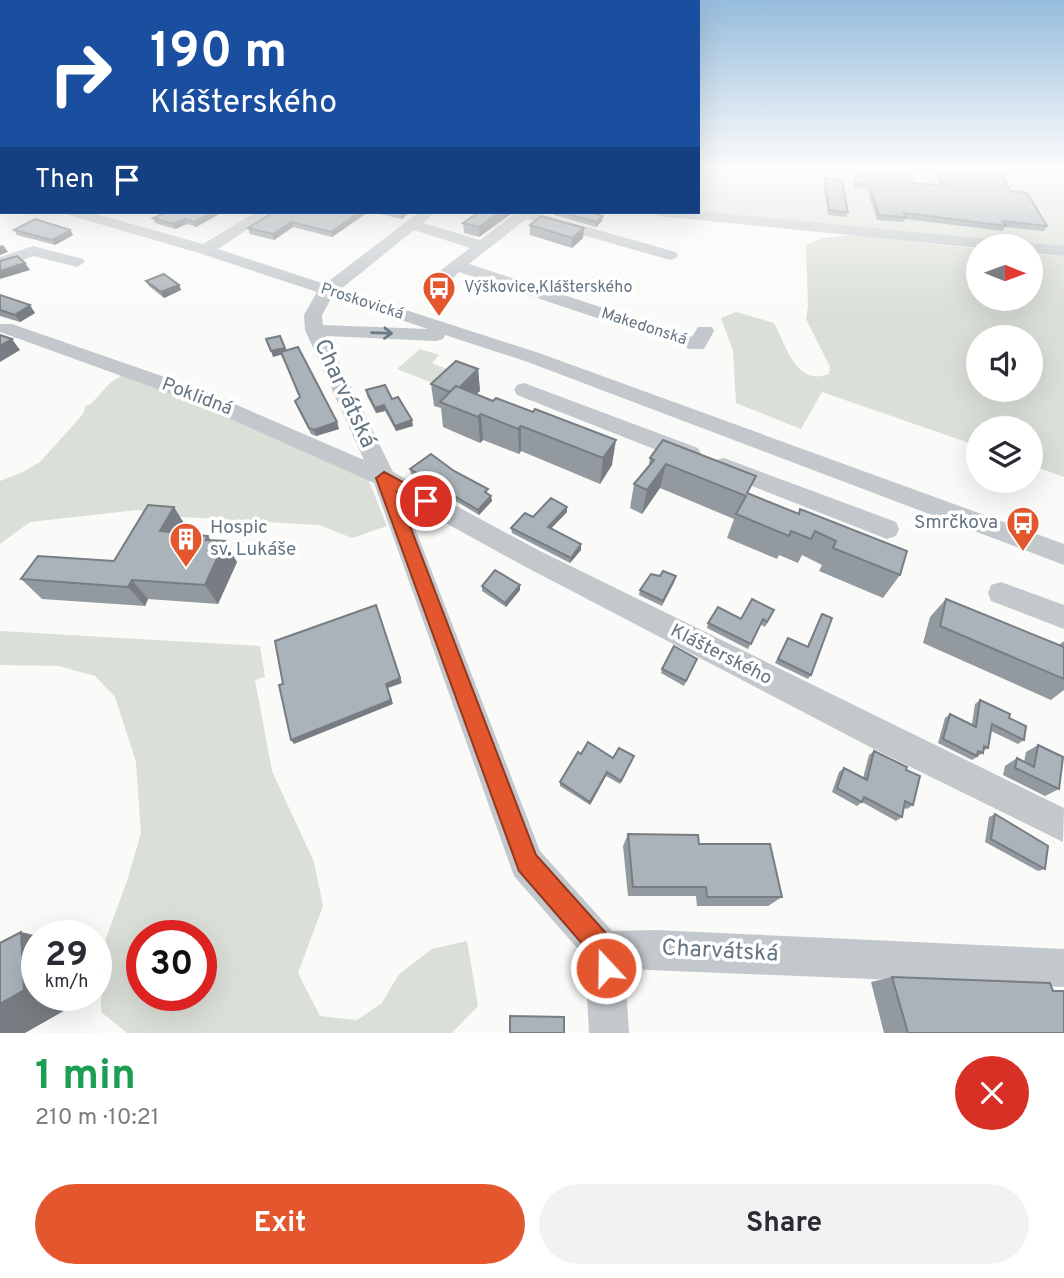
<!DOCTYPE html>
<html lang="en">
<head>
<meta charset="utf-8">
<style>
  :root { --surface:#fff; --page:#f2f2f3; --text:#2b2b33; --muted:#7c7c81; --accent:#e4572e }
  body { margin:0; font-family:Overpass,sans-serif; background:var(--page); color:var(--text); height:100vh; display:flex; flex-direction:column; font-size:26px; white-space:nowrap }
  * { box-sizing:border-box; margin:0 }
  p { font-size:23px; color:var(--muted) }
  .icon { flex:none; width:38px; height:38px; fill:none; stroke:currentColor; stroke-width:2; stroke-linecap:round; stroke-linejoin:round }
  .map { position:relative; height:1033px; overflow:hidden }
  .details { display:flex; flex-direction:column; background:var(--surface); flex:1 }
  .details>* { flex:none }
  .guide { position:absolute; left:0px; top:0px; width:700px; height:214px; box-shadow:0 7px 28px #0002; background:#1a4fa0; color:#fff; overflow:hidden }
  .needle { width:46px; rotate:91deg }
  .buttons { position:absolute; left:966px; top:234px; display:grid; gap:14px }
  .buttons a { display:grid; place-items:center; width:77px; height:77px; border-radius:50%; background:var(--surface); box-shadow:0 7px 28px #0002; font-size:35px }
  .speed { position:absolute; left:21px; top:920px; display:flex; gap:14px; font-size:35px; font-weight:700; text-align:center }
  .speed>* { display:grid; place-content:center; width:91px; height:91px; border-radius:50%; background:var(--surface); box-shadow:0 7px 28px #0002; line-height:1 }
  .speed small { font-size:18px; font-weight:400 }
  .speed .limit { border:10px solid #d22; background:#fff; color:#111 }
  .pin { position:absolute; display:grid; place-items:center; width:60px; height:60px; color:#fff; margin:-30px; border:4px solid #fff; border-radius:50%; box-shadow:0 2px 7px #0007 }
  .me { position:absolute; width:77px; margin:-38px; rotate:339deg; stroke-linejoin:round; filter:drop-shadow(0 0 5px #0008) }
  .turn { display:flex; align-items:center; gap:24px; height:147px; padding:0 35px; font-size:32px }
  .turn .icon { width:91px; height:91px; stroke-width:2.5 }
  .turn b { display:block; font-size:49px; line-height:60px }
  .then { display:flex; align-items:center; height:66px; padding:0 35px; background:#0003; gap:14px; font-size:26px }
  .round { display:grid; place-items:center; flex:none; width:74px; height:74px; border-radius:37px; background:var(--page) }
  .head { display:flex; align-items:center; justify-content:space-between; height:119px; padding:0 35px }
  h1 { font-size:42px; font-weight:700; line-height:52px; color:#1e9e55 }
  .primary-button { display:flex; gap:14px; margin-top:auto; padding:14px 35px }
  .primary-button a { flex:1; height:80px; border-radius:42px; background:var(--accent); color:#fff; font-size:28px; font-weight:700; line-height:80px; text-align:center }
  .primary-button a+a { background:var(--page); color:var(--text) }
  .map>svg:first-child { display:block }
  .green { fill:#dadfd7; fill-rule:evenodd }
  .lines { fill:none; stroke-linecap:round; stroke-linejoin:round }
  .stream { stroke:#bbc7cb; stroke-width:3.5 }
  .minor { fill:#c3c8cc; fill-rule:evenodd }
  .wall { fill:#929a9f }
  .shaded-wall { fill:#777d82 }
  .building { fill:#aab3b9; stroke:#777d82; stroke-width:2 }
  .oneway { stroke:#6a7a87 }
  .route { fill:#e4572e; stroke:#94391e; stroke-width:2 }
  .labels { text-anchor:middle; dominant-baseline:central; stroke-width:7; stroke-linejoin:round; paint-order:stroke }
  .far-poi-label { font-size:16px; fill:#657683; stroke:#fff; text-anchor:start }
  .far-street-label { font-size:16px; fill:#657683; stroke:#fff }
  .street-label { font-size:19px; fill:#657683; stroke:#fff }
  .poi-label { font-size:19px; fill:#657683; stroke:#fff; text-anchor:end }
  .near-street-label { font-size:23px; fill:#657683; stroke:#fff }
</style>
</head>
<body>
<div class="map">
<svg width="1064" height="1033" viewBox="0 0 1064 1033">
  <rect width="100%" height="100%" fill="#fafaf8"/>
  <g class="green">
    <polygon points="765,168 1064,168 1064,249 677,212 698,212 698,174"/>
    <path d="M853,235l125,14v50h53v-45l33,2v221l-33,-12v-36h-53v17l-156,-54 -21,37 -65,-26 -3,-52 -12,-33 15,-6 38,11c12,22 22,64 55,51l1,-7 -24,-48 2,-12 -2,-62 16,-7zM978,338h53v52h-53z"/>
    <polygon points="420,349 439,355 432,363 459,374 445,388 397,369"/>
    <polygon points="128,372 367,476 387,526 352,538 319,525 182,517 137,510 30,522 0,544 0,481 23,472 40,462 83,414 86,405 90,405 111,382"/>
    <path d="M0,631l260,15 5,31 -10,3 17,91 42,91 9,44 -25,67 22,43 37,4 25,-17 17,-29 33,-25 35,-8 11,65 -26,27h-325l-26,-21 1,-63 25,-68 14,-48 -5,-71 -21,-65 -20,-21 -36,-10 -59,-1zM201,936v60h-59v-60z"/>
  </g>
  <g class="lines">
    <polyline class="stream" points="698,172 716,173 743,168"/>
    <g class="minor">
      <rect x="0" y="189" width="2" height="9"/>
      <polygon points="698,211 1017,242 1024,246 1031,243 1064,246 1064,256 1031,253 1031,247 978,248 659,216 652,212"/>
      <path d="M67,212h22l114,32 53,-32h17l-55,37 107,35 94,-72h16l-12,11 57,17 37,-28h16l143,40 2,3 -2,3 -6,2 -144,-41 -57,45 223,73 6,-10h14l2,4 -10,18h-14l-231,-77 -6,6h-12l-2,-4 2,-4 29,-22 -56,-18 -73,59 198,64 525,191v21l-539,-204 -80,-26 -2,4 -7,2 -110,-5 67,136 147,79 524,257 -1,34 -191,-94 -350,-183 -118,-65 136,351 72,80 44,-1 408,19v38l-439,-18 4,64h-40l-4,-76 -71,-81 -140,-393 -186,-83 -188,-68v-8h12l190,66 162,70 -59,-130 -1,-15 13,-23 -118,-39 -130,-38zM332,297l96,32 -105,-4 -1,-10z"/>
      <polygon points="33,246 83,259 85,262 77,267 34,256 0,268 0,257"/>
      <polygon points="524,383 698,448 701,454 698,460 690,462 682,460 517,395 514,390 517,385"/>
      <polygon points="724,458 896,522 899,529 896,536 887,539 716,472 713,466 716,460"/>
      <polygon points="1001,582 1064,605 1064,629 991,601 988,593 991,585"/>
    </g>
  </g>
  <g class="wall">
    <polygon points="853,168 908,168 913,183 940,185 931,168 997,168 1011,191 1047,226 1044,231 1005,227 1003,231 905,219 904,222 877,220 867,189 854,188"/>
    <polygon points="825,178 848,212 846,217 828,215 823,183"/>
    <polygon points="167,212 221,212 221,213 196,227 187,224 175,229 155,223 153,218"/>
    <polygon points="274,212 368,212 332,237 293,227 274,240 250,234 248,228"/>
    <polygon points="380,212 410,212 402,219 380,214"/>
    <polygon points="479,212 514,212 479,237 464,233 463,223"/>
    <polygon points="555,212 587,212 602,221 596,227 554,215"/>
    <polygon points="530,225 584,228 583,238 572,248 530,235"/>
    <polygon points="14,230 70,230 73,235 55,245 17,235"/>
    <polygon points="146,281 179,285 181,290 164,298 149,286"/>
    <polygon points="0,295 35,313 20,322 0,316"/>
    <polygon points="286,351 339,429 316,436 311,434 297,407 295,401 300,398 281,354 273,357"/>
    <polygon points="478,369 480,391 476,394 493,401 533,412 535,409 612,465 600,484 521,451 519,454 483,440 480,443 443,427 441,408 434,406 431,384"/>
    <polygon points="366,390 392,399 413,426 396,431 385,411 376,413 367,396"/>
    <polygon points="650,458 749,494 900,575 883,598 819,571 822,565 802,555 798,563 779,555 777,559 727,538 734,519 660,488 642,514 630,508 634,484 649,465"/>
    <polygon points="410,469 454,471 488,494 492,501 479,515 411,474"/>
    <polygon points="567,507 567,512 551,528 581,544 581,550 570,563 512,533 511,528 533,517"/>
    <polygon points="187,528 184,533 211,540 237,562 218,604 148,599 145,606 42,599 21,579 114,561"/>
    <polygon points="675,581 662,606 639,595 640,590"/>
    <polygon points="482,586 520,590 506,607 482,591"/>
    <polygon points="946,599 1059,645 1064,641 1064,690 1051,700 923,643 930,617"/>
    <polygon points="774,610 765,627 760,624 748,649 707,628 708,623 741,619"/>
    <polygon points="822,614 811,675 808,679 775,663 788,638 807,647"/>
    <polygon points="697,659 684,686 661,673 662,669"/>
    <polygon points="980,700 1009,718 1024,740 1018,744 991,731 988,748 983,751 983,753 972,760 938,743 945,718 950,714 972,724 975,704"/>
    <polygon points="1038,745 1059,789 1045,796 1003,775 1005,766 1017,758 1024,762 1026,752"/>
    <polygon points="874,751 906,770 913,805 907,809 904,808 902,817 896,821 862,802 857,806 832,792 839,772 844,768 863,778 869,755"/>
    <polygon points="581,754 632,760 620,784 606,776 590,805 560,786 560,782"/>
    <polygon points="995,814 1045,869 1038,871 985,842 989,817"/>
    <polygon points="628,834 699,844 782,897 768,906 697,906 696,896 628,896 623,846"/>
    <polygon points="892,977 1053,991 1064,1033 884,1033 871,982"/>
  </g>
  <g class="shaded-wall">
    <polygon points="214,212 221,212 221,213 196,227 194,222"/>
    <polygon points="359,212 368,212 332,237 331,232"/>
    <polygon points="403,212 410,212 402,219 401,214"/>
    <polygon points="500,212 514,212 479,237 479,227"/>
    <polygon points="603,216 602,221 596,227 596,222"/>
    <polygon points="185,219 187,224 175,229 173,224"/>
    <polygon points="291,222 293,227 274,240 273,234"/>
    <polygon points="584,228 583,238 572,248 572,238"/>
    <polygon points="70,230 73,235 55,245 52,240"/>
    <polygon points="3,245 8,252 0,255 0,246"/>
    <polygon points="25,263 30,270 0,279 0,271"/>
    <polygon points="179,285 181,290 164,298 161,292"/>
    <polygon points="30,305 35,313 20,322 15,315"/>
    <polygon points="12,339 20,350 0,362 0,346"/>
    <polygon points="285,348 287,353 273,357 271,351"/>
    <polygon points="478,369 480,391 460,410 453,393"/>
    <polygon points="384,405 385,411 376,413 375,408"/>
    <polygon points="481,414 483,440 480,443 478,417"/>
    <polygon points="412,420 413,426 396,431 395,426"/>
    <polygon points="337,422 339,429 316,436 314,430"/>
    <polygon points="521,426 521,451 519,454 518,429"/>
    <polygon points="616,440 612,465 600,484 603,458"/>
    <polygon points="666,464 660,488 642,514 647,490"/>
    <polygon points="491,496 492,501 479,515 478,510"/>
    <polygon points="174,507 187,528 174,551 160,531"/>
    <polygon points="567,507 567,512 548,532 548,527"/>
    <polygon points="208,536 219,554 225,541 237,562 218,604 205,585 206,540"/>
    <polygon points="581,544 581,550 570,563 571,558"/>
    <polygon points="132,580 148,599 145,606 128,587"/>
    <polygon points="520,585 520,590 506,607 505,603"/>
    <polygon points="376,605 402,683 388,688 393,704 294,744 291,740"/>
    <polygon points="607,772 606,776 590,805 590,802"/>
    <polygon points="21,932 38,936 37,936 37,996 85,996 85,999 25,1033 0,1033 0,1004"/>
  </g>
  <g class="building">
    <polygon points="855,168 908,168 913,183 945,186 935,168 997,168 1011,191 1027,193 1047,226 1003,221 1006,226 904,213 906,217 879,215 869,184 856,183"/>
    <polygon points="825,178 842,180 848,212 829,210"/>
    <polygon points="167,212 214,212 194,222 185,219 173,224 153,218"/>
    <polygon points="274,212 359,212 331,232 291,222 273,234 248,228"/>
    <polygon points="479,212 500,212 479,227 463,223"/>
    <polygon points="560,212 587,212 603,216 596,222"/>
    <polygon points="541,216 584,228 572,238 530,225"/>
    <polygon points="35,219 70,230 52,240 14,230"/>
    <polygon points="17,256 25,263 0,271 0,261"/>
    <polygon points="164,274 179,285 161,292 146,281"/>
    <polygon points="0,295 30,305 15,315 0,310"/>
    <polygon points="0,335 12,339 0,346"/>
    <polygon points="280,336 285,348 271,351 266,339"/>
    <polygon points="298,347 337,422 314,430 309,428 295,401 300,397 281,352"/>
    <polygon points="456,361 478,369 459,388 456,386 450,392 431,384"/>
    <polygon points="385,385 392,399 398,397 412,420 395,426 384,405 375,408 366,390"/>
    <polygon points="456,386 493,401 496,398 533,412 535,409 616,440 603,458 521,426 518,429 481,414 478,417 440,402"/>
    <polygon points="663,440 756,476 747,493 799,514 800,509 907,551 900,575 833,548 836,541 815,531 811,539 791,531 789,536 736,514 746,496 666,464 647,490 634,484 654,460 650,458"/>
    <polygon points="431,454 454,471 488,489 485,492 491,496 478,510 410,469"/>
    <polygon points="551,498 567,507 548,527 581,544 571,558 511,528 525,513 533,517"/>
    <polygon points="148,505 174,507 160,531 208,536 206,540 225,541 205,585 132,580 128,587 21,579 38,556 114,561"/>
    <polygon points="495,570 520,585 505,603 482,586"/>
    <polygon points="663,571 676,576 663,601 640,590 651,574 660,576"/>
    <polygon points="752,599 774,610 767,622 763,619 751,644 708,623 718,607 741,619"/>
    <polygon points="946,599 1064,647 1064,679 940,626"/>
    <polygon points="376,605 400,678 386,684 391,700 291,740 279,685 283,684 275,641"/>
    <polygon points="822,614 832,618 811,675 778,659 788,638 808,647"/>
    <polygon points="674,646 697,659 686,681 662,669"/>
    <polygon points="980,700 1010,714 1009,718 1026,726 1024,740 992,724 988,748 984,746 983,753 978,751 977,756 943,739 950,714 976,727"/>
    <polygon points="588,742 613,758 619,748 634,756 621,781 607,772 590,802 560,782 578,752 581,754"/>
    <polygon points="1038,745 1063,757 1059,789 1015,768 1017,758 1034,767"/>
    <polygon points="874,751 907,767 906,770 920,776 913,805 905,801 902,817 864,797 862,802 837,788 844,768 867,780"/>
    <polygon points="995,814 1048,846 1045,869 991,839"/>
    <polygon points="628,834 698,835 699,844 770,844 782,897 707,897 706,887 633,887"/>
    <polygon points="21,932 24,990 0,1004 0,943"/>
    <polygon points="892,977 1050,983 1053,991 1064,991 1064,1033 908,1033"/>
    <polygon points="510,1016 564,1017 564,1033 510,1033"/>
  </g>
  <defs><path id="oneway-shaft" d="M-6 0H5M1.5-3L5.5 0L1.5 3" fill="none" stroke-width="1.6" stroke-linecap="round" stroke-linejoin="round" transform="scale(1.75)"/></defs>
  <use class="oneway" href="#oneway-shaft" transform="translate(382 333) rotate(2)"/>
  <linearGradient id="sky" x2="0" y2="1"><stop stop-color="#96bcdc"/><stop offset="0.54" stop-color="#fdfdfc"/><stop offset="1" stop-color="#fdfdfc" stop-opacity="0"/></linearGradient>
  <rect width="1064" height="313" fill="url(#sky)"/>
  <polygon class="route" points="384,472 431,497 434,501 426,507 397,492 536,855 613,941 618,968 614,977 606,981 597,977 592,955 519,871 376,478"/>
  <defs>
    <symbol id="bus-pin" viewBox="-11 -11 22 30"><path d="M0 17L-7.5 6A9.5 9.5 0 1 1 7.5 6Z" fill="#e4572e" stroke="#fff"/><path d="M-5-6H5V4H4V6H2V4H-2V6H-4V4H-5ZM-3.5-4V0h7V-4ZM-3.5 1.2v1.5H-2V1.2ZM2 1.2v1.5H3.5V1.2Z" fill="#fff"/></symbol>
    <symbol id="building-pin" viewBox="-11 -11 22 30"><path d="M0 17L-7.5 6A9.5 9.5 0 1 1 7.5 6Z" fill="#e4572e" stroke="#fff"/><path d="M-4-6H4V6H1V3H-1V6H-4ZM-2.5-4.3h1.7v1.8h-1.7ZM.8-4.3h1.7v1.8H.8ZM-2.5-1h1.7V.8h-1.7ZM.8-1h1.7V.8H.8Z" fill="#fff"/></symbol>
  </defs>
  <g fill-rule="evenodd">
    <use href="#bus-pin" x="420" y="269" width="38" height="52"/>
    <use href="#bus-pin" x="1004" y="504" width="38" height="52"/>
    <use href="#building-pin" x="167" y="520" width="38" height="52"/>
  </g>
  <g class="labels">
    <g class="far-poi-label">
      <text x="464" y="288">Výškovice,Klášterského</text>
    </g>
    <g class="far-street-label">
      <text transform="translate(362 302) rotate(18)">Proskovická</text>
      <text transform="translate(644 327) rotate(18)">Makedonská</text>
    </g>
    <g class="street-label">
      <text transform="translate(197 397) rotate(21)">Poklidná</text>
      <text transform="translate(721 655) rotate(27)">Klášterského</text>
    </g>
    <g class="poi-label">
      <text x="998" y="523">Smrčkova</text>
      <text x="210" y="528" text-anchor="start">Hospic<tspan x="210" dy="22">sv. Lukáše</tspan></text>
    </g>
    <g class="near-street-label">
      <text transform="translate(344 394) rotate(65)">Charvátská</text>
      <text transform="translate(720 952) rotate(3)">Charvátská</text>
    </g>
  </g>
</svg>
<div class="buttons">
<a><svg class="needle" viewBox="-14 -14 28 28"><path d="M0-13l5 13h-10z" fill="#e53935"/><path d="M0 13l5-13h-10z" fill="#7c7c81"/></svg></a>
<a><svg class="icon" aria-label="sound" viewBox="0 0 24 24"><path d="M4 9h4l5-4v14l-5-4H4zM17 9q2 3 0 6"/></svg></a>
<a><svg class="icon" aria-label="layers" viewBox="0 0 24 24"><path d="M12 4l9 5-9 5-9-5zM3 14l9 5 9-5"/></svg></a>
</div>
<div class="speed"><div>29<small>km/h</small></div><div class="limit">30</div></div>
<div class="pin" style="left:426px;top:501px;background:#d93025"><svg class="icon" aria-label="arrive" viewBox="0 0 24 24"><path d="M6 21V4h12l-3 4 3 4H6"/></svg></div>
<svg class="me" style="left:606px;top:968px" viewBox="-20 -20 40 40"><circle r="17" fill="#e4572e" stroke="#fff" stroke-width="3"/><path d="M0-11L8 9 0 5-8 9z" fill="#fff"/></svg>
<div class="guide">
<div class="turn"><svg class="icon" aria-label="right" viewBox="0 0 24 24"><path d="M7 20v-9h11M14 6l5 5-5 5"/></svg><div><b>190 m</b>Klášterského</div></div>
<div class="then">Then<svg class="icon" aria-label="arrive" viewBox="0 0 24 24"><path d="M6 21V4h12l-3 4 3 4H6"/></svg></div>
</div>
</div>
<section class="details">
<div class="head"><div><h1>1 min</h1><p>210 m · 10:21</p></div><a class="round" style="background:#d93025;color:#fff"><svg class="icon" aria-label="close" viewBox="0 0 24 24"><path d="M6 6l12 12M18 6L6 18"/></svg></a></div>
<div class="primary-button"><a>Exit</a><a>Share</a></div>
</section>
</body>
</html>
